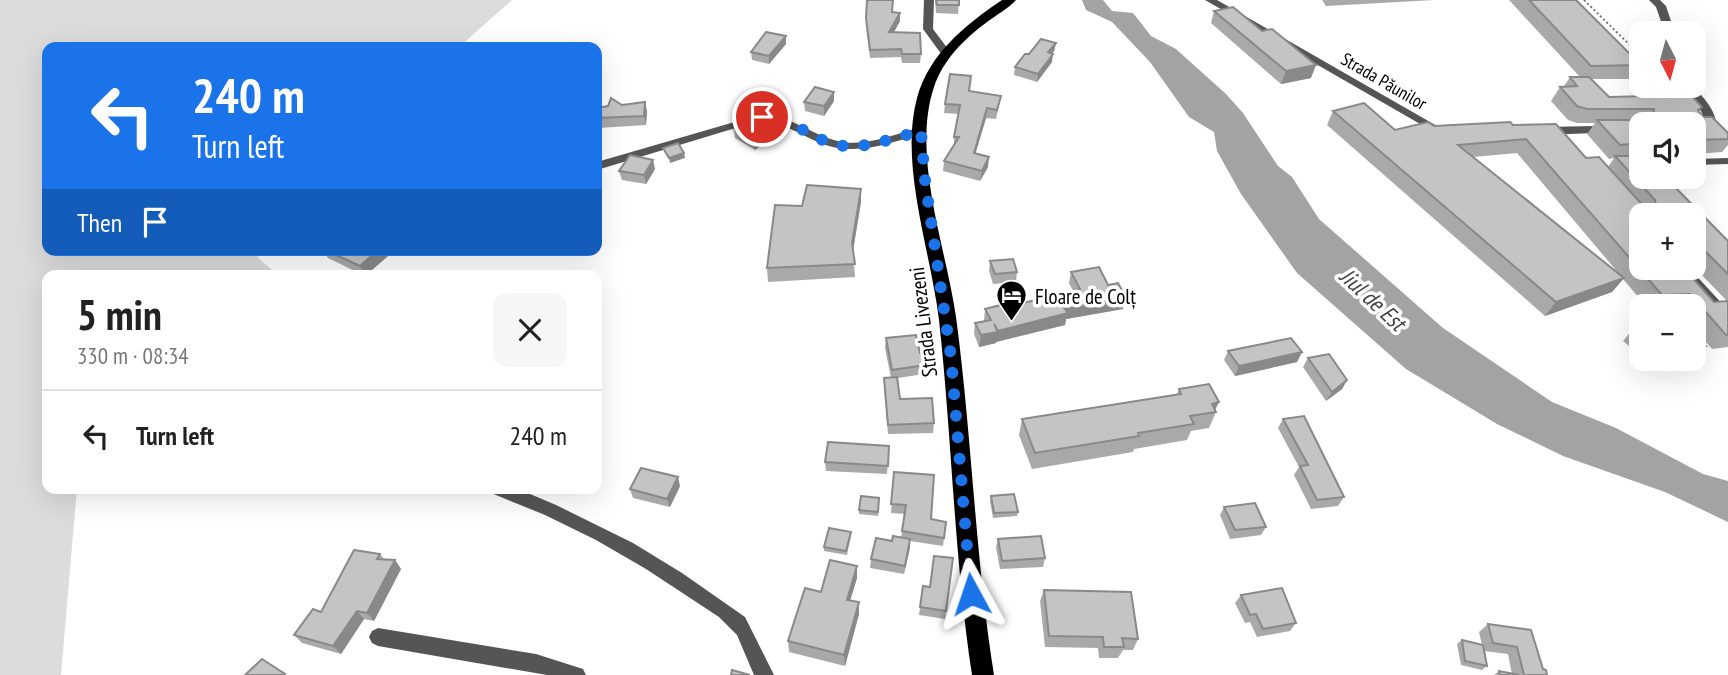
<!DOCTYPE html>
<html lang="en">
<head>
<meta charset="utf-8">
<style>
  :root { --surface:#fff; --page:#f6f6f6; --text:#222; --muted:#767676; --line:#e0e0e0 }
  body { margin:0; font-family:"PT Sans Narrow",sans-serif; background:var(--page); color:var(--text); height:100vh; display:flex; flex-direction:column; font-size:26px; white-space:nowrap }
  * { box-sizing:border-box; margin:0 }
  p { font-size:23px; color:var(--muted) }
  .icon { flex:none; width:38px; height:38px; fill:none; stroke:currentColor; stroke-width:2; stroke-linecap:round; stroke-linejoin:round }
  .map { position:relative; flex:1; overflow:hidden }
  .details { position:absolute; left:42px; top:270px; width:560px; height:224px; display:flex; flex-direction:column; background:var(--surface); border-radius:14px; box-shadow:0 7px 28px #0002 }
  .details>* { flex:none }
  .top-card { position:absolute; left:42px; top:42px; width:560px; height:214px; border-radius:14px; box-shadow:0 7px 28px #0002; background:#1a73e8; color:#fff; overflow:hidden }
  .needle { width:46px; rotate:174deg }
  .controls { position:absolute; left:1629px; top:21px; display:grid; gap:14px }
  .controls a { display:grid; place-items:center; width:77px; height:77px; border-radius:14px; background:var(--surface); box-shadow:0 7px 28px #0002; font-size:35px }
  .pin { position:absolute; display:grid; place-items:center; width:60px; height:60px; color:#fff; margin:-30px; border:4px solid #fff; border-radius:50%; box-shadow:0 2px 7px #0007 }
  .me { position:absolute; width:77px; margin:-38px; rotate:355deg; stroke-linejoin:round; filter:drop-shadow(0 0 5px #0008) }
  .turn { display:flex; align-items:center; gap:24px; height:147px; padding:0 35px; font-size:32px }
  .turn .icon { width:91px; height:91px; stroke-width:2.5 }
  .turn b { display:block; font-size:49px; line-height:60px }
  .then { display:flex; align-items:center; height:66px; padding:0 35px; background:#0003; gap:14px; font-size:26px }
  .round { display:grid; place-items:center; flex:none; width:74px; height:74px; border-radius:14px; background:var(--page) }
  .summary { display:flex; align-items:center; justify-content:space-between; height:119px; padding:0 35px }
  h1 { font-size:42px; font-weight:700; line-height:52px }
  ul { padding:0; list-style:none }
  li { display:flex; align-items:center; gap:21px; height:91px; padding:0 35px; border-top:2px solid var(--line) }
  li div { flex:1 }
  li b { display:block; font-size:26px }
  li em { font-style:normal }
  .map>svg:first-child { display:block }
  .green { fill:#dcdcdc }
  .water { fill:#a3a3a3 }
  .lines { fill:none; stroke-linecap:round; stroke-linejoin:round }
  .path { stroke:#777; stroke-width:2; stroke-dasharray:2 2.5; stroke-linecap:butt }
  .lane { fill:#555; fill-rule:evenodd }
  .street { fill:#555; fill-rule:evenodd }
  .primary { fill:#000; fill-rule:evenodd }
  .wall { fill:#a9a9a9; fill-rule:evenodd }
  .shaded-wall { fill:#898989 }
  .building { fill:#c4c4c4; stroke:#898989; stroke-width:2 }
  .route { stroke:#1a73e8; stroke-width:12; stroke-dasharray:0 21.6 }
  .labels { text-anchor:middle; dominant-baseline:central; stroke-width:7; stroke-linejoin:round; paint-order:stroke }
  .far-street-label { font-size:18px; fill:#000; stroke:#fff }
  .poi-label { font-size:21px; fill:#000; stroke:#fff; text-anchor:start }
  .street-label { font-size:21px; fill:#000; stroke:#fff }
  .water-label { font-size:23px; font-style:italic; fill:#444; stroke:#fff }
</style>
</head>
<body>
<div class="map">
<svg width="1728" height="675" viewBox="0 0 1728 675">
  <rect width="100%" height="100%" fill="#fff"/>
  <polygon class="green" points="0,0 512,0 459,47 47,47 47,250 269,250 257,257 278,275 47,275 47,488 77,488 61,675 0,675"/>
  <polygon class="water" points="1082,0 1103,0 1112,11 1133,13 1151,36 1176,49 1226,94 1243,113 1278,166 1292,177 1319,219 1443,328 1552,402 1616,428 1703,474 1728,481 1728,522 1665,492 1563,456 1497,424 1406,369 1297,273 1241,194 1217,151 1214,132 1189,117 1150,62 1112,22 1086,10"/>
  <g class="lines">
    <polyline class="path" points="1584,0 1642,57"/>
    <g class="lane">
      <polygon points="1728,158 1728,164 1694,165 1694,159"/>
      <polygon points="1679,268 1689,268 1728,310 1728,319 1725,318"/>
    </g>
    <g class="street">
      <polygon points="924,0 934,0 933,29 951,53 950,55 942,55 923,29"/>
      <polygon points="1205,0 1217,0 1444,130 1442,132 1434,132"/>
      <polygon points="1649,0 1660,0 1666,6 1675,33 1665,33 1656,7"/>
      <path d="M1682,86h11c11,12 22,23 24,40l-2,2 -21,1v-5h-4l15,-1c-3,-17 -14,-25 -23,-37z"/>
      <path d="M762,114c31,3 45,18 72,26 29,9 60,-6 87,-13l6,4 -2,2c-36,10 -71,25 -107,9 -19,-8 -34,-19 -56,-22l-165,50v-8z"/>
      <polygon points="1642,125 1642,131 1545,135 1539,131 1545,127"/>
      <polygon points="489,488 516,488 556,505 633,543 682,573 745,617 774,675 754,675 737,635 719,617 646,569 596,540 545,515 491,493"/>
      <polygon points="378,628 536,654 583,669 586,675 547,675 378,646 372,643 369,637 372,631"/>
    </g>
    <path class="primary" d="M1002,0h14c-8,9 -20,15 -29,22 -23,17 -44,38 -53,65 -23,69 12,160 22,230 16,119 19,239 38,358h-22c-18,-118 -20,-237 -33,-355 -8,-68 -40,-155 -22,-222 12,-44 48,-73 85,-98z"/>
  </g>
  <g class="wall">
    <polygon points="867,0 892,12 900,13 900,21 894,32 921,54 920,63 902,63 901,57 870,58 866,26"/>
    <polygon points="935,0 959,0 958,14 936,13"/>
    <polygon points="1322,0 1434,0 1326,6"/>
    <path d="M1509,0h67l65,65 -10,14h-40l18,18 82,-2 11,12 -3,4 4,6h9l16,16v12l-6,7 -28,2v-30h-52v53h23l63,64v106l-16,2 -18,-21v-22h-48l-23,-27 -11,13 -67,24 -218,-191 6,-14 31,-8 31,27 33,-8 6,4 76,-4 3,3 43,-1 30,34 13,-1 9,10 6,-9 -5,1 -22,-25 8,-11h-18l-9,-3 -17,-19 9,-14 4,-1 6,-9h10zM1517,153l103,122 -147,-118zM1642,215h52v52l33,34 -13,1 -30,-34h-42z"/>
    <polygon points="1214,11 1311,78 1281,84 1211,23"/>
    <polygon points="786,36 786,44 769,64 752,60 751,52"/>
    <polygon points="1056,43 1054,51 1052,54 1052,62 1037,82 1014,75 1015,67 1029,54"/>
    <polygon points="970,91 1001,96 996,119 986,118 975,154 988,167 980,181 943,171 944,161 954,146 954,137 958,114 944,113 945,104"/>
    <polygon points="834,92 834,101 824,116 805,111 804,102"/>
    <polygon points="622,105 647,111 646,125 599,128 597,119 597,108"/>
    <polygon points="734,129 769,130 769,139 755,150 735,138"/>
    <polygon points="655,169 646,184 622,180 619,171"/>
    <polygon points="861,189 861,202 853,251 855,277 768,282 767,268 802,206"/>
    <polygon points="323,250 395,250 366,275 363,275 328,258"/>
    <polygon points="990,261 1017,272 1016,282 993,284 989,271"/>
    <polygon points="1071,272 1108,285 1123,309 1066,319 1065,325 996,342 996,343 979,347 974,334 975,323 984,321 985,309 1003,308 1073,291 1069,283"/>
    <polygon points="1642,318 1642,357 1623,341"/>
    <polygon points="886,338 920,353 938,363 937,372 898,378 900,399 934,423 933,433 888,434 884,387 884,378 891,378 885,348"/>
    <polygon points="1228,351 1302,352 1297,362 1235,376 1224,360"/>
    <polygon points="1308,358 1347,380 1342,389 1326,401 1303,367"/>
    <polygon points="1660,359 1694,359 1669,367"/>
    <polygon points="1179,389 1215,410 1216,412 1209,428 1191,431 1187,440 1134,449 1133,452 1032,469 1019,435 1022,419 1177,394"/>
    <polygon points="1283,419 1344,497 1338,506 1311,509 1294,475 1299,467 1278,428"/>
    <polygon points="889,446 887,474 826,471 825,462"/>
    <polygon points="894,472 931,519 946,522 943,546 910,541 904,574 870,568 871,559 892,541 901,538 905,514 891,513"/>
    <polygon points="680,486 670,507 633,498 630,489"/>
    <polygon points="991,496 1018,512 1017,516 993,518 990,501"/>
    <polygon points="879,502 878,516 859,514 859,510"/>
    <polygon points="1224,507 1266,527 1261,535 1230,539 1220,515"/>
    <polygon points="851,536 847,555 824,551 824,547"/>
    <polygon points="998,539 1045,558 1043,567 1000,569 996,547"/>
    <polygon points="380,554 384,559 395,560 401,569 374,621 364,619 341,654 302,643 294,635 321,612"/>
    <polygon points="953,558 945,619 919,615 923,586 930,587"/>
    <polygon points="857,566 857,578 850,600 859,602 859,614 845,666 789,652 788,641 821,592"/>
    <polygon points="1044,590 1138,639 1133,650 1123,650 1118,658 1099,658 1098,648 1045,647 1040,601"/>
    <polygon points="1241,595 1296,623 1290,631 1257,637 1250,622 1245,623 1235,603"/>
    <polygon points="1488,624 1531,630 1543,669 1547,675 1494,675 1499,671 1512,674 1508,654 1484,651 1487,666 1482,670 1461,665 1457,644 1462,640 1482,645 1479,632"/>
  </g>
  <g class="shaded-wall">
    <polygon points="900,13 900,21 889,41 889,32"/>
    <polygon points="786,36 786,44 769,64 769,56"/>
    <polygon points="1056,43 1054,51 1047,60 1048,52"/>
    <polygon points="1053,54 1052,62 1037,82 1038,74"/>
    <polygon points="1316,65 1311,78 1281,84 1286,71"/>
    <polygon points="834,92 834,101 824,116 824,106"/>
    <polygon points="645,102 647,111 646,125 644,116"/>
    <polygon points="987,108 986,118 973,162 974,153"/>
    <polygon points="769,130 769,139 755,150 754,140"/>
    <polygon points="684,153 685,158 670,163 669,158"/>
    <polygon points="989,157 988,167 980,181 982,171"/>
    <polygon points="653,160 655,169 646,184 644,175"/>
    <polygon points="861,189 861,202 852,256 852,243"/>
    <polygon points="378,250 395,250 366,275 365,275 360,266"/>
    <polygon points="1624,278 1612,292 1545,316 1556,302"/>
    <polygon points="1126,297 1123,309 1066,319 1065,325 996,342 996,343 979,347 981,335 998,331 1064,308"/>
    <polygon points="1706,346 1694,358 1694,350"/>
    <polygon points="1302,352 1297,362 1235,376 1239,366"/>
    <polygon points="1677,359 1694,359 1669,367"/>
    <polygon points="1347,380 1342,389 1326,401 1332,392"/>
    <polygon points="1219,402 1214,412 1212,404"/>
    <polygon points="678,477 680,486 670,507 667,499"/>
    <polygon points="910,539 910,548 904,574 905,566"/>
    <polygon points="395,560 401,569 374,621 367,613"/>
    <polygon points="857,566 857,578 847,611 847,600"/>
    <polygon points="859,602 859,614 845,666 844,655"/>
    <polygon points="357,611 364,619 341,654 333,646"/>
  </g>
  <g class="building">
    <polygon points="867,0 893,0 892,12 900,13 889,32 920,33 921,54 902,54 901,49 870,50 866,18"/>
    <polygon points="936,0 959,0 959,5 937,5"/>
    <polygon points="1529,0 1576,0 1641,65 1591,66"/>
    <polygon points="1233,7 1262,31 1272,29 1316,65 1286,71 1214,11"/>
    <polygon points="766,32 786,36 769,56 751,52"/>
    <polygon points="1041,39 1056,43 1048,52 1053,54 1038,74 1015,67 1025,54 1029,54"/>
    <polygon points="950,74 971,76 969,91 1001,96 997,110 987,108 974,153 989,157 982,171 944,161 959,137 954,137 960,105 945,104"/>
    <polygon points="1570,77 1589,77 1609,97 1691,95 1702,107 1698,110 1703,117 1712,117 1728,133 1728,139 1694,140 1694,124 1642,124 1642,143 1620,145 1597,120 1653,120 1654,109 1587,109 1577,106 1560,87 1577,86"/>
    <polygon points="815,87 834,92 824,106 804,102"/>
    <polygon points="611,98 622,105 645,102 644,116 597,118 597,108 608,106"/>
    <polygon points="1364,103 1395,130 1428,122 1434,126 1510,122 1513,125 1556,124 1586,158 1599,157 1649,212 1646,215 1642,215 1642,268 1684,268 1714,302 1728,301 1728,335 1726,335 1690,294 1662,295 1526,139 1458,145 1624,278 1556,302 1333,111"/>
    <polygon points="748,119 769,130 754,140 734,129"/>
    <polygon points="678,143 684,153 669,158 663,148"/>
    <polygon points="630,155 653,160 644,175 619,171"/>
    <polygon points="1615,156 1642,156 1642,177 1665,177 1728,241 1728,274 1694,240 1694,215 1669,215 1658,205 1656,206 1655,200"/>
    <polygon points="807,185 861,189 852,243 855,264 767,268 775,205 802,206"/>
    <polygon points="325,250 378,250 360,266"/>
    <polygon points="1013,259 1017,272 995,274 990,261"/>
    <polygon points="1099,267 1108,285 1118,283 1126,297 1064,308 1068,313 998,331 994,324 998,332 981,335 975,323 991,320 985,309 1001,305 1003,308 1080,289 1071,272"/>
    <polygon points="1642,325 1642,332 1635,327"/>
    <polygon points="916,335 920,353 934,351 938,363 892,370 886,338"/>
    <polygon points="1694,336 1706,346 1694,350"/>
    <polygon points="1291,338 1302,352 1239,366 1228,351"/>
    <polygon points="1329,354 1347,380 1332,392 1308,358"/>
    <polygon points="897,377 900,399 932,398 934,423 888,425 884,378"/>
    <polygon points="1209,384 1219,402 1212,404 1216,412 1190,416 1194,424 1138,433 1139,436 1035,453 1022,419 1181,394 1179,389"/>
    <polygon points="1304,416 1344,497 1317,500 1300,466 1308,465 1283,419"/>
    <polygon points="828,442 889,446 888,466 825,462"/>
    <polygon points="641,468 678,477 667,499 630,489"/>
    <polygon points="894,472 934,475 931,519 946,522 944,538 902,531 906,505 891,504"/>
    <polygon points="1014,494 1018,512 994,513 991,496"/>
    <polygon points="861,496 879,498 878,512 859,510"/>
    <polygon points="1255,503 1266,527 1235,530 1224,507"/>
    <polygon points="829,528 851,532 846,551 824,547"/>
    <polygon points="893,536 910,539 905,566 871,559 876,538 892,541"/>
    <polygon points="1041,536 1045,558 1002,561 998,539"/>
    <polygon points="354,550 380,554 377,559 395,560 367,613 357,611 333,646 294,635 313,609 321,612"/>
    <polygon points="934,556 953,558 946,611 920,607 923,586 930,587"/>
    <polygon points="830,560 857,566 847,600 859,602 844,655 788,641 805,588 821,592"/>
    <polygon points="1282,588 1296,623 1263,629 1256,614 1250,615 1241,595"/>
    <polygon points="1044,590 1131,592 1138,639 1122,638 1124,647 1104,647 1103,637 1049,636"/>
    <polygon points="1488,624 1531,630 1543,669 1546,670 1547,675 1524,675 1517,647 1493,643"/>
    <polygon points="1462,640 1483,645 1487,666 1465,661"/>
    <polygon points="262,659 285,674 284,675 245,675"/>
    <polygon points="732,670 750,675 731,675"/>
    <polygon points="1499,671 1519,675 1500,675"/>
  </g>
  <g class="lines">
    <path class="route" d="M762,117c33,2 44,19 72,27 27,8 61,-7 87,-13l4,49 26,177 20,237"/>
  </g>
  <defs>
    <symbol id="hotel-pin" viewBox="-11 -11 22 30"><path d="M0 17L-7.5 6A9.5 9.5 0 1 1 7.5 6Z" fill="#000" stroke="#fff"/><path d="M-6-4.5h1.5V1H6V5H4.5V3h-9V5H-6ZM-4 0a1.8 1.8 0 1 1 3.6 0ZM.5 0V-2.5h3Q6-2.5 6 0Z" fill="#fff"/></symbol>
  </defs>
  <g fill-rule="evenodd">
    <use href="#hotel-pin" x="994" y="278" width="35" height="47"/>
  </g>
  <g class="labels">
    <g class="far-street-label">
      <text transform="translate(1384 81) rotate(30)">Strada Păunilor</text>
    </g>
    <g class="poi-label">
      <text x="1035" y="296">Floare de Colț</text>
    </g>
    <g class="street-label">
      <text transform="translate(923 322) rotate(-97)">Strada Livezeni</text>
    </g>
    <g class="water-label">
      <text transform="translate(1373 299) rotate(43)">Jiul de Est</text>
    </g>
  </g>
</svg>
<div class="controls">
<a><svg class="needle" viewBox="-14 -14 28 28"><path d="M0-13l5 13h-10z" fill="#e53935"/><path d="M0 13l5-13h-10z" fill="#767676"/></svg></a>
<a><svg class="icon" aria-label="sound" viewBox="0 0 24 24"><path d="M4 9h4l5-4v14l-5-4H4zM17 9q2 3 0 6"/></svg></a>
<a>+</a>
<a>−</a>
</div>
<div class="pin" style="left:762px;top:117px;background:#d93025"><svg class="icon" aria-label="arrive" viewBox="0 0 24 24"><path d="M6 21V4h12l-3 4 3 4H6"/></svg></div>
<svg class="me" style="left:971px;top:594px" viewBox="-20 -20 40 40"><path d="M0-17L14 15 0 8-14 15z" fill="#1a73e8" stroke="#fff" stroke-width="4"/></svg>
<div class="top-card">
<div class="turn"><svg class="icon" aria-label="left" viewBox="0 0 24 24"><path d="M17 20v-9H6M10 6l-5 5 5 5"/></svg><div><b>240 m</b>Turn left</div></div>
<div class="then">Then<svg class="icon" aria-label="arrive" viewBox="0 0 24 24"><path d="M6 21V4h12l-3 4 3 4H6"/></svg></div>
</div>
<section class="details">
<div class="summary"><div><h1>5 min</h1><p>330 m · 08:34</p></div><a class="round"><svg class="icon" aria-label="close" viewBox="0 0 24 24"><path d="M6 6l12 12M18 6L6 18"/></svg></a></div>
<ul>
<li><svg class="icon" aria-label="left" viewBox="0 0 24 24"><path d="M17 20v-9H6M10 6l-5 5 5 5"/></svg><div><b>Turn left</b></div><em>240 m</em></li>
</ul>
</section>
</div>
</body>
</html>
